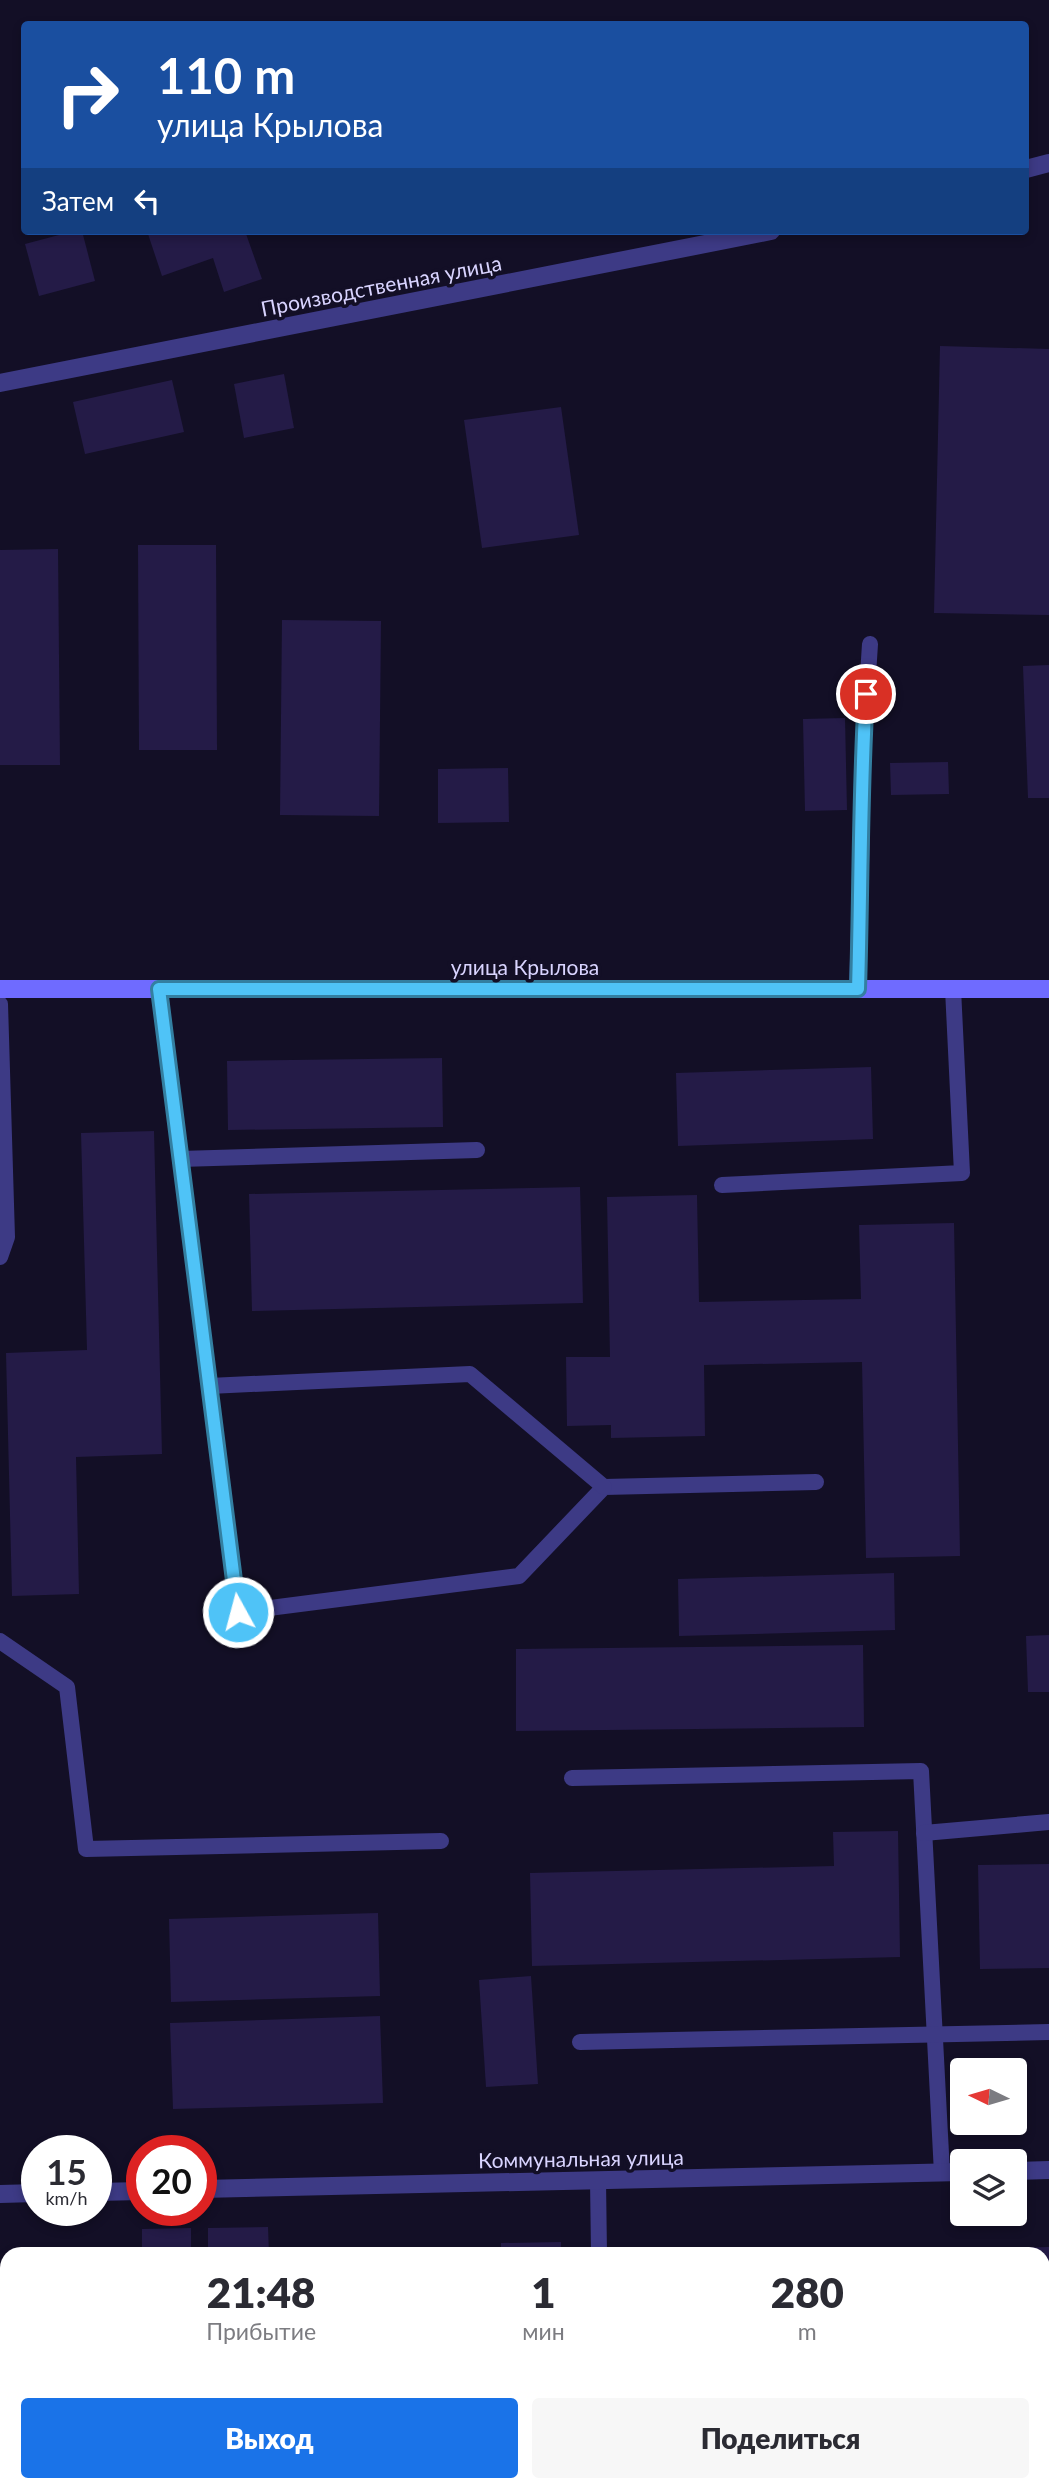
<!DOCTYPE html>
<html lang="ru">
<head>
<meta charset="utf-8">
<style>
  :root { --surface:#fff; --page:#f7f7f7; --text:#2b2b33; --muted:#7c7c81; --accent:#1a73e8 }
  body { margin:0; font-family:Lato,sans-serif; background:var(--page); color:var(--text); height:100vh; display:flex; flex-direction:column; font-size:26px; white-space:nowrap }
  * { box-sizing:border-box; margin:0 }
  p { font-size:23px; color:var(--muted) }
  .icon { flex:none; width:38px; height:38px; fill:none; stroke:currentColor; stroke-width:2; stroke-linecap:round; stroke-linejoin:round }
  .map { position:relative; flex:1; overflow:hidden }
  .details { position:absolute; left:0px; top:2247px; width:1050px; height:245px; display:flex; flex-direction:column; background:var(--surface); border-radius:21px 21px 0 0; box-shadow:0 4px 10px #0003 }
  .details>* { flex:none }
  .banner { position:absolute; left:21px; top:21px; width:1008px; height:214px; border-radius:7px; box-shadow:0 4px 10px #0003; background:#1a4fa0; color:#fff; overflow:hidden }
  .needle { width:46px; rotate:275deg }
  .tools { position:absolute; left:950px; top:2058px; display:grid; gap:14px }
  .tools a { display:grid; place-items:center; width:77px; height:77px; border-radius:7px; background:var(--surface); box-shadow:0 4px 10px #0003; font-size:35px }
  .speed { position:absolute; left:21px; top:2135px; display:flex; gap:14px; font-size:35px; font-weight:700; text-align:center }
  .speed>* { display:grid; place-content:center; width:91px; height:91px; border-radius:50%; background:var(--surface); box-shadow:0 4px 10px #0003; line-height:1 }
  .speed small { font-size:18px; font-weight:400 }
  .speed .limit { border:10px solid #d22; background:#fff; color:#111 }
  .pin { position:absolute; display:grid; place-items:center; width:60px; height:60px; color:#fff; margin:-30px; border:4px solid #fff; border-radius:50%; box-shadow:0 2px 7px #0007 }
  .me { position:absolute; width:77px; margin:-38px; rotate:353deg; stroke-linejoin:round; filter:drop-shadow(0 0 5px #0008) }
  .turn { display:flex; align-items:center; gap:24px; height:147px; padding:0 21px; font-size:32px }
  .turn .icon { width:91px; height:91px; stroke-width:2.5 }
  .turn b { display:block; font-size:49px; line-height:60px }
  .then { display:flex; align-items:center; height:66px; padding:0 21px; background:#0003; gap:14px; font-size:26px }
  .eta { display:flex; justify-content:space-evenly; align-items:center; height:119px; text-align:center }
  .eta b { font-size:42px; font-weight:800; line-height:49px }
  .button { display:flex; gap:14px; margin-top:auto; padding:14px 21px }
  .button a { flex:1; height:80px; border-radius:7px; background:var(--accent); color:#fff; font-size:28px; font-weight:800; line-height:80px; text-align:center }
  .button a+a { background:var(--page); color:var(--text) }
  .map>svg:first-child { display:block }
  .building { fill:#241b47 }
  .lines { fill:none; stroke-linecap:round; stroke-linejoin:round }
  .lane { stroke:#3d3a85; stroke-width:16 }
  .street { stroke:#3d3a85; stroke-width:18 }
  .secondary { stroke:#6f6bff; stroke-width:18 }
  .route-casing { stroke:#337fa1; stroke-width:18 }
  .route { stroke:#4fc3f7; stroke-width:12 }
  .labels { text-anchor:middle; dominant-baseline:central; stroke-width:7; stroke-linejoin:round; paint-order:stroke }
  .street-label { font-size:21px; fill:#d9d4ff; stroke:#130f26 }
</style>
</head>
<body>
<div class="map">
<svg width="1049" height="2492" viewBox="0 0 1049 2492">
  <rect width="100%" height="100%" fill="#130f26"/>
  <g class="building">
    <polygon points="74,231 82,231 95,281 39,296 25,244"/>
    <polygon points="147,231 245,231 262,279 224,292 213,258 162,276"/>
    <polygon points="940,346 1049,349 1049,615 934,613"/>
    <polygon points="284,374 294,428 244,438 234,384"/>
    <polygon points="172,380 184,432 85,454 73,402"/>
    <polygon points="561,407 579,535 482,548 464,420"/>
    <polygon points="138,545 216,545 217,750 139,750"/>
    <polygon points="58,549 60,765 0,765 0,550"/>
    <polygon points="282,620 381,621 379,816 280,815"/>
    <polygon points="1049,665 1049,798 1028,798 1023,666"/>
    <polygon points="845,718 847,810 805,811 803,719"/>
    <polygon points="948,762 949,794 891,795 890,763"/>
    <polygon points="508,768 509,822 438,823 438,769"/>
    <polygon points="442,1058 443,1127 228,1130 227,1061"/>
    <polygon points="871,1067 873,1139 678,1146 676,1073"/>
    <polygon points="154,1131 162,1454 76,1457 79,1594 12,1596 6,1353 87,1350 81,1133"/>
    <polygon points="580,1187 583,1303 252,1311 249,1194"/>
    <polygon points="697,1195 699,1302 861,1299 859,1225 954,1223 960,1556 866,1558 862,1362 704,1365 705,1436 611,1438 611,1425 567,1426 566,1357 610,1357 607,1197"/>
    <polygon points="894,1573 895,1630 679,1636 678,1579"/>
    <polygon points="1049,1635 1049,1692 1028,1692 1026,1636"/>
    <polygon points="863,1645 864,1727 516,1731 516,1649"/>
    <polygon points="898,1831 900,1957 532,1966 530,1873 834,1866 833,1832"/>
    <polygon points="1049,1864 1049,1968 980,1969 978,1865"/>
    <polygon points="378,1913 380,1996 171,2002 169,1919"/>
    <polygon points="531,1976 538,2084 486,2087 479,1980"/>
    <polygon points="380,2016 383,2103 173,2109 170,2023"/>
    <polygon points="268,2227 269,2254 208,2254 208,2228"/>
    <polygon points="191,2228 191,2254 142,2254 142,2229"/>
    <polygon points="561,2242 561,2254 501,2254 501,2243"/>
    <polygon points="1049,2247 1049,2329 1043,2329 1043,2254 897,2254 897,2251"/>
    <polygon points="710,2251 710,2254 646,2254 646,2252"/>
    <rect x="15" y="2485" width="42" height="7"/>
    <rect x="503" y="2485" width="60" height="7"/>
    <rect x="788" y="2485" width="44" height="7"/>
  </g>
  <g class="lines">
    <g class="lane">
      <polyline points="159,989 238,1612 519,1576 604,1487 816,1482"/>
      <polyline points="857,989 862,834 862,769 870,644"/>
      <polyline points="0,1004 7,1237 0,1257"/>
      <polyline points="180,1159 477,1150"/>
      <polyline points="722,1185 962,1173 953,989"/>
      <polyline points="209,1386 470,1374 604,1487"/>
      <polyline points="0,1641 67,1687 86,1849 441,1841"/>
      <polyline points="572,1778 921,1771 942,2173"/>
      <polyline points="924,1833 1049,1822"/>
      <polyline points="580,2042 1049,2032"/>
      <polyline points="598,2180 599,2254"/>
      <polyline points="1043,2364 1049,2364"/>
      <polyline points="601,2485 601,2492"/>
      <polyline points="756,2492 756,2485"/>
    </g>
    <g class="street">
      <polyline points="1026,169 1049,163"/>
      <polyline points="0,383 771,231"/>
      <polyline points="1015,2171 1049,2170"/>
      <polyline points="201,2189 962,2172"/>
      <polyline points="96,2192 142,2191"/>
      <polyline points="0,2194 37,2193"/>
    </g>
    <polyline class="secondary" points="0,989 1049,989"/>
  </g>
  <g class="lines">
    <defs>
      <path id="route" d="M238,1612l-79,-623h699c3,-98 2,-197 8,-295"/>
    </defs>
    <use href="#route" class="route-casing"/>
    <use href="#route" class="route"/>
  </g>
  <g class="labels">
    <g class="street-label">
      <text transform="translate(381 285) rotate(-11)">Производственная улица</text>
      <text x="525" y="966">улица Крылова</text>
      <text transform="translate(581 2158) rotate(-1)">Коммунальная улица</text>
    </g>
  </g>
</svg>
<div class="tools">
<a><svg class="needle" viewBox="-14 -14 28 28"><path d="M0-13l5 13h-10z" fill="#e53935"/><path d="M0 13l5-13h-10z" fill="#7c7c81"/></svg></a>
<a><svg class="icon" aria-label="layers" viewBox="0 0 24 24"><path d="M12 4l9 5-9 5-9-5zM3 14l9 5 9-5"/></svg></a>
</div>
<div class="speed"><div>15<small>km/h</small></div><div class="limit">20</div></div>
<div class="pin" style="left:866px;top:694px;background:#d93025"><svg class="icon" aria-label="arrive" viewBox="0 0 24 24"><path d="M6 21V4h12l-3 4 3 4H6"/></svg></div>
<svg class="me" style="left:238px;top:1612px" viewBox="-20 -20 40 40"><circle r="17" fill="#4fc3f7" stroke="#fff" stroke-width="3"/><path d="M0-11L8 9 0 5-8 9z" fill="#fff"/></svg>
<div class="banner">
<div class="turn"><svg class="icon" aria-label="right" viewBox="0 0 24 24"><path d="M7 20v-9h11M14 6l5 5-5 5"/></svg><div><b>110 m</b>улица Крылова</div></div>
<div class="then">Затем<svg class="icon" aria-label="left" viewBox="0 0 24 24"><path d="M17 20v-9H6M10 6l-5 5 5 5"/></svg></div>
</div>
<section class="details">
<div class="eta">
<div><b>21:48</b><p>Прибытие</p></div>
<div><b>1</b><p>мин</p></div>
<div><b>280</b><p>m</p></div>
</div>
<div class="button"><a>Выход</a><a>Поделиться</a></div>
</section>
</div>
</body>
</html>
